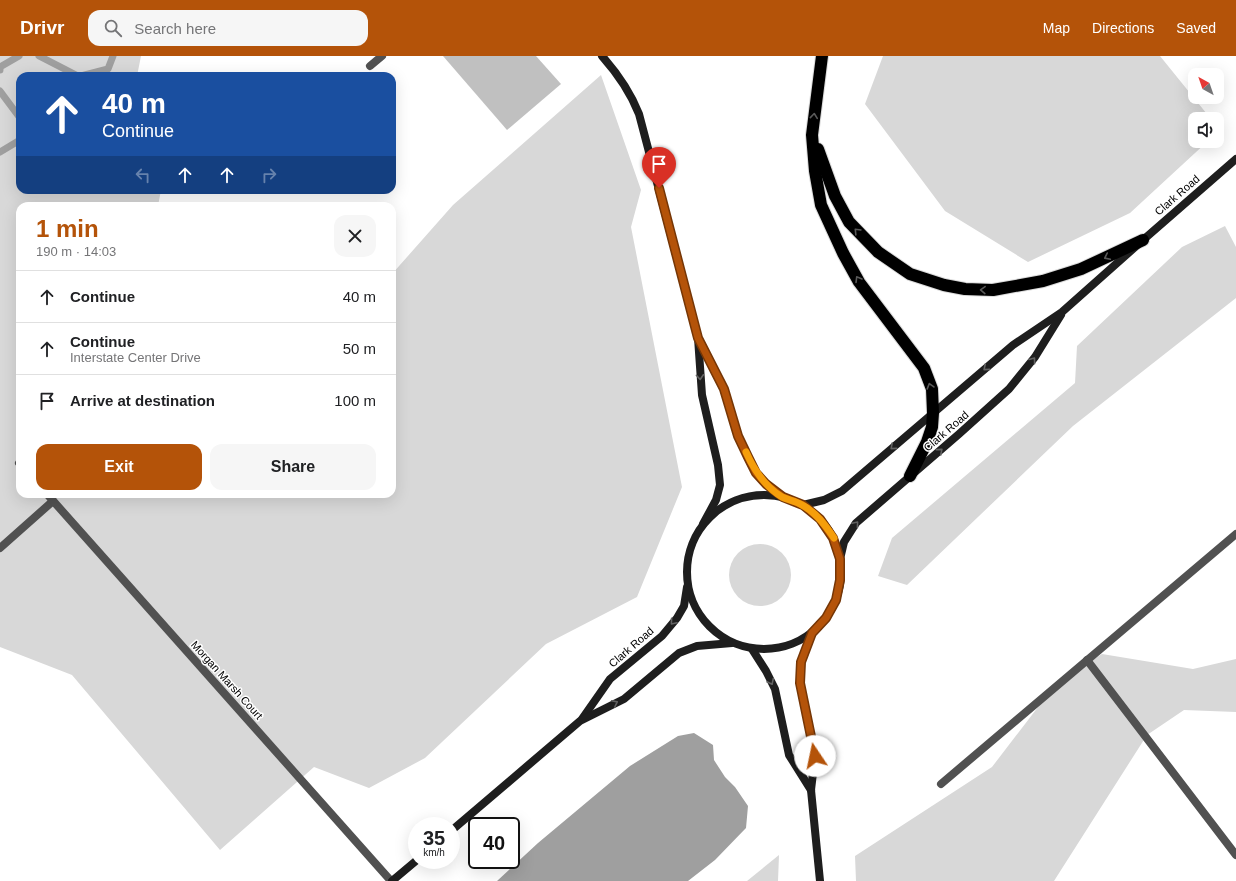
<!DOCTYPE html>
<html lang="en">
<head>
<meta charset="utf-8">
<style>
  :root { --surface:#fff; --page:#f6f6f6; --text:#202124; --muted:#757577; --line:#e0e0e0; --accent:#b45309 }
  body { margin:0; font-family:Arial,sans-serif; background:var(--page); color:var(--text); height:100vh; display:flex; flex-direction:column; font-size:15px; white-space:nowrap }
  * { box-sizing:border-box; margin:0 }
  p { font-size:13px; color:var(--muted) }
  .icon { flex:none; width:22px; height:22px; fill:none; stroke:currentColor; stroke-width:2; stroke-linecap:round; stroke-linejoin:round }
  .map { position:relative; flex:1; overflow:hidden }
  .details { position:absolute; left:16px; top:146px; width:380px; height:296px; display:flex; flex-direction:column; background:var(--surface); border-radius:12px; box-shadow:0 4px 16px #0002 }
  .details>* { flex:none }
  .top-card { position:absolute; left:16px; top:16px; width:380px; height:122px; border-radius:12px; box-shadow:0 4px 16px #0002; background:#1a4fa0; color:#fff; overflow:hidden }
  .needle { width:26px; rotate:320deg }
  .tools { position:absolute; left:1188px; top:12px; display:grid; gap:8px }
  .tools a { display:grid; place-items:center; width:36px; height:36px; border-radius:8px; background:var(--surface); box-shadow:0 4px 16px #0002; font-size:20px }
  .speed { position:absolute; left:408px; top:761px; display:flex; gap:8px; font-size:20px; font-weight:700; text-align:center }
  .speed>* { display:grid; place-content:center; width:52px; height:52px; border-radius:50%; background:var(--surface); box-shadow:0 4px 16px #0002; line-height:1 }
  .speed small { font-size:10px; font-weight:400 }
  .speed .limit { border:2px solid #111; border-radius:6px; background:#fff; color:#111 }
  .pin { position:absolute; display:grid; place-items:center; width:34px; height:34px; color:#fff; margin:-41px -17px; border-radius:50% 50% 50% 0; rotate:-45deg; box-shadow:0 0 4px #0007 }
  .pin .icon { rotate:45deg }
  .me { position:absolute; width:44px; margin:-22px; rotate:349deg; stroke-linejoin:round; filter:drop-shadow(0 0 3px #0008) }
  .turn { display:flex; align-items:center; gap:14px; height:84px; padding:0 20px; font-size:18px }
  .turn .icon { width:52px; height:52px; stroke-width:2.5 }
  .turn b { display:block; font-size:28px; line-height:34px }
  .lanes { display:flex; align-items:center; height:38px; padding:0 20px; background:#0003; justify-content:center; gap:20px; direction:ltr }
  .lanes .off { opacity:.35 }
  .round { display:grid; place-items:center; flex:none; width:42px; height:42px; border-radius:12px; background:var(--page) }
  .summary { display:flex; align-items:center; justify-content:space-between; height:68px; padding:0 20px }
  h1 { font-size:24px; font-weight:700; line-height:30px; color:var(--accent) }
  .primary-button { display:flex; gap:8px; margin-top:auto; padding:8px 20px }
  .primary-button a { flex:1; height:46px; border-radius:12px; background:var(--accent); color:#fff; font-size:16px; font-weight:700; line-height:46px; text-align:center }
  .primary-button a+a { background:var(--page); color:var(--text) }
  ul { padding:0; list-style:none }
  li { display:flex; align-items:center; gap:12px; height:52px; padding:0 20px; border-top:1px solid var(--line) }
  li div { flex:1 }
  li b { display:block; font-size:15px }
  li em { font-style:normal }
  header { display:flex; align-items:center; gap:24px; box-sizing:border-box; height:56px; padding:0 20px; background:var(--accent); color:#fff }
  header strong { font-size:19px }
  nav { display:flex; gap:22px; margin-inline-start:auto; font-size:14px }
  .search { width:280px; height:36px; background:var(--page); display:flex; align-items:center; gap:10px; box-sizing:border-box; padding:0 14px; border-radius:12px; color:var(--muted); font-size:15px }
  .map>svg:first-child { display:block }
  .green { fill:#d8d8d8 }
  .water { fill:#9f9f9f }
  .lines { fill:none; stroke-linecap:round; stroke-linejoin:round }
  .stream { stroke:#9f9f9f; stroke-width:7 }
  .building { fill:#c0c0c0 }
  .highway-casing { stroke:#dbdbdb; stroke-width:14 }
  .lane { stroke:#515151; stroke-width:8 }
  .street { stroke:#515151; stroke-width:8 }
  .secondary { stroke:#1e1e1e; stroke-width:8 }
  .highway { stroke:#000; stroke-width:12 }
  .oneway { stroke:#595959 }
  .oneway2 { stroke:#626262 }
  .route-casing { stroke:#753606; stroke-width:10 }
  .route { stroke:#b45309; stroke-width:7 }
  .slow { stroke:#f59e0b; stroke-width:7 }
  .labels { text-anchor:middle; dominant-baseline:central; stroke-width:3; stroke-linejoin:round; paint-order:stroke }
  .street-label { font-size:11px; fill:#000; stroke:#fff }
</style>
</head>
<body>
<header>
<strong>Drivr</strong>
<div class="search"><svg class="icon" aria-label="search" viewBox="0 0 24 24"><circle cx="10" cy="10" r="6"/><path d="M15 15l6 6"/></svg>Search here</div>
<nav><a>Map</a><a>Directions</a><a>Saved</a></nav>
</header>
<div class="map">
<svg width="1236" height="825" viewBox="0 0 1236 825">
  <rect width="100%" height="100%" fill="#fff"/>
  <g class="green">
    <polygon points="0,0 141,0 137,20 20,20 20,134 161,134 158,150 20,150 20,438 392,438 392,218 453,149 601,19 641,134 631,171 682,431 637,541 546,588 425,702 369,732 314,711 220,794 72,619 0,591"/>
    <polygon points="883,0 1160,0 1211,63 1195,63 1195,85 1208,85 1130,157 1028,206 945,155 865,48"/>
    <polygon points="1225,170 1236,191 1236,242 1073,370 907,529 878,520 892,482 1075,327 1077,290 1182,191"/>
    <circle cx="760" cy="519" r="31"/>
    <polygon points="1102,598 1193,613 1236,603 1236,656 1184,654 1147,679 1054,825 856,825 855,800 992,711 1058,625"/>
    <polygon points="779,799 778,825 747,825"/>
  </g>
  <polygon class="water" points="694,677 713,689 714,704 725,721 735,731 748,750 746,772 715,804 688,825 497,825 538,787 630,710 678,680"/>
  <g class="lines">
    <g class="stream">
      <polyline points="39,0 78,20"/>
      <polyline points="0,14 0,11 19,0"/>
      <polyline points="81,20 108,13 113,0"/>
      <polyline points="0,35 20,62"/>
      <polyline points="0,96 20,84"/>
    </g>
  </g>
  <polygon class="building" points="443,0 536,0 561,28 507,74"/>
  <g class="lines">
    <defs>
      <g id="highway">
        <polyline points="822,0 812,79 815,115 821,149 843,197 859,226 924,312 932,333 933,357 932,371 927,386 910,420"/>
        <polyline points="818,93 835,140 849,166 878,196 910,218 944,229 965,233 993,234 1043,225 1081,213 1143,184"/>
      </g>
    </defs>
    <use href="#highway" class="highway-casing"/>
    <g class="lane">
      <polyline points="0,492 53,445"/>
      <polyline points="1087,604 1236,799"/>
      <polyline points="941,728 1236,478"/>
    </g>
    <g class="street">
      <polyline points="370,10 382,0"/>
      <polyline points="19,407 20,408"/>
      <polyline points="47,438 391,825"/>
    </g>
    <g class="secondary">
      <path d="M602,0c16,18 28,35 37,58l59,224 4,57 16,70 2,20 -4,15 -13,24"/>
      <polyline points="700,286 724,333 738,380 756,417 766,428 782,441"/>
      <circle cx="764" cy="516" r="77"/>
      <polyline points="803,449 824,444 842,435 1013,289 1062,256 1143,184 1236,103"/>
      <polyline points="840,503 844,486 856,467 959,378 1009,333 1035,301 1061,259"/>
      <polyline points="812,577 801,607 800,627 815,700 811,734 820,825"/>
      <polyline points="752,593 766,615 775,633 789,699 811,734"/>
      <polyline points="582,663 610,623 662,580 677,562 684,550 687,531"/>
      <polyline points="451,775 580,665 624,643 679,597 697,590 732,587"/>
      <polyline points="392,825 417,804"/>
    </g>
    <use href="#highway" class="highway"/>
  </g>
  <defs><path id="oneway-chevron" d="M-2-3.5L2.5 0L-2 3.5" fill="none" stroke-width="1.6" stroke-linecap="round" stroke-linejoin="round"/></defs>
  <g class="oneway">
    <use href="#oneway-chevron" transform="translate(814 60) rotate(-84)"/>
    <use href="#oneway-chevron" transform="translate(857 175) rotate(-134)"/>
    <use href="#oneway-chevron" transform="translate(1107 201) rotate(154)"/>
    <use href="#oneway-chevron" transform="translate(858 223) rotate(-121)"/>
    <use href="#oneway-chevron" transform="translate(983 234) rotate(-178)"/>
    <use href="#oneway-chevron" transform="translate(930 330) rotate(-106)"/>
  </g>
  <g class="oneway2">
    <use href="#oneway-chevron" transform="translate(1033 304) rotate(-53)"/>
    <use href="#oneway-chevron" transform="translate(986 312) rotate(140)"/>
    <use href="#oneway-chevron" transform="translate(700 321) rotate(86)"/>
    <use href="#oneway-chevron" transform="translate(893 391) rotate(139)"/>
    <use href="#oneway-chevron" transform="translate(940 395) rotate(-40)"/>
    <use href="#oneway-chevron" transform="translate(856 468) rotate(-50)"/>
    <use href="#oneway-chevron" transform="translate(673 566) rotate(130)"/>
    <use href="#oneway-chevron" transform="translate(771 626) rotate(64)"/>
    <use href="#oneway-chevron" transform="translate(615 647) rotate(-27)"/>
  </g>
  <g class="lines">
    <defs>
      <polyline id="route" points="659,132 698,282 724,333 738,380 748,401 756,417 766,428 783,441 803,449 820,463 833,482 840,503 840,524 836,544 826,562 812,577 801,606 800,627 815,700"/>
    </defs>
    <use href="#route" class="route-casing"/>
    <use href="#route" class="route"/>
    <path class="slow" d="M746,396c8,18 18,34 36,45 6,3 14,4 20,8 14,7 24,21 32,33"/>
  </g>
  <g class="labels">
    <g class="street-label">
      <text transform="translate(1177 139) rotate(-41)">Clark Road</text>
      <text transform="translate(946 375) rotate(-41)">Clark Road</text>
      <text transform="translate(631 591) rotate(-41)">Clark Road</text>
      <text transform="translate(227 624) rotate(48)">Morgan Marsh Court</text>
    </g>
  </g>
</svg>
<div class="tools">
<a><svg class="needle" viewBox="-14 -14 28 28"><path d="M0-13l5 13h-10z" fill="#e53935"/><path d="M0 13l5-13h-10z" fill="#757577"/></svg></a>
<a><svg class="icon" aria-label="sound" viewBox="0 0 24 24"><path d="M4 9h4l5-4v14l-5-4H4zM17 9q2 3 0 6"/></svg></a>
</div>
<div class="speed"><div>35<small>km/h</small></div><div class="limit">40</div></div>
<div class="pin" style="left:659px;top:132px;background:#d93025"><svg class="icon" aria-label="arrive" viewBox="0 0 24 24"><path d="M6 21V4h12l-3 4 3 4H6"/></svg></div>
<svg class="me" style="left:815px;top:700px" viewBox="-20 -20 40 40"><circle r="19" fill="#fff"/><path d="M0-13L10 11 0 6-10 11z" fill="#b45309"/></svg>
<div class="top-card">
<div class="turn"><svg class="icon" aria-label="ahead" viewBox="0 0 24 24"><path d="M12 20V5M6 11l6-6 6 6"/></svg><div><b>40 m</b>Continue</div></div>
<div class="lanes"><svg class="icon off" aria-label="left" viewBox="0 0 24 24"><path d="M17 20v-9H6M10 6l-5 5 5 5"/></svg><svg class="icon" aria-label="ahead" viewBox="0 0 24 24"><path d="M12 20V5M6 11l6-6 6 6"/></svg><svg class="icon" aria-label="ahead" viewBox="0 0 24 24"><path d="M12 20V5M6 11l6-6 6 6"/></svg><svg class="icon off" aria-label="right" viewBox="0 0 24 24"><path d="M7 20v-9h11M14 6l5 5-5 5"/></svg></div>
</div>
<section class="details">
<div class="summary"><div><h1>1 min</h1><p>190 m · 14:03</p></div><a class="round"><svg class="icon" aria-label="close" viewBox="0 0 24 24"><path d="M6 6l12 12M18 6L6 18"/></svg></a></div>
<ul>
<li><svg class="icon" aria-label="ahead" viewBox="0 0 24 24"><path d="M12 20V5M6 11l6-6 6 6"/></svg><div><b>Continue</b></div><em>40 m</em></li>
<li><svg class="icon" aria-label="ahead" viewBox="0 0 24 24"><path d="M12 20V5M6 11l6-6 6 6"/></svg><div><b>Continue</b><p>Interstate Center Drive</p></div><em>50 m</em></li>
<li><svg class="icon" aria-label="arrive" viewBox="0 0 24 24"><path d="M6 21V4h12l-3 4 3 4H6"/></svg><div><b>Arrive at destination</b></div><em>100 m</em></li>
</ul>
<div class="primary-button"><a>Exit</a><a>Share</a></div>
</section>
</div>
</body>
</html>
